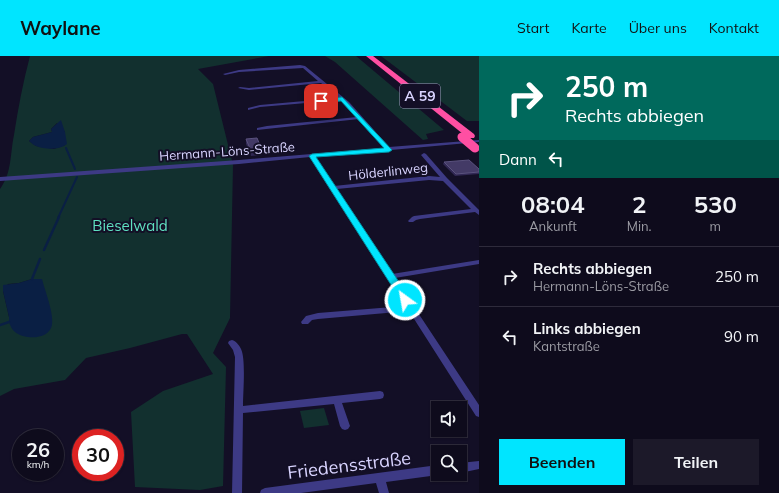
<!DOCTYPE html>
<html lang="de">
<head>
<meta charset="utf-8">
<style>
  :root { --surface:#0e0b1c; --page:#1c1929; --text:#f1f3f6; --muted:#9b9ba3; --line:#2e2b3b; --accent:#00e5ff }
  body { margin:0; font-family:Mulish,sans-serif; background:var(--page); color:var(--text); height:100vh; display:flex; flex-direction:column; font-size:15px; white-space:nowrap }
  * { box-sizing:border-box; margin:0 }
  p { font-size:13px; color:var(--muted) }
  .icon { flex:none; width:22px; height:22px; fill:none; stroke:currentColor; stroke-width:2; stroke-linecap:round; stroke-linejoin:round }
  .map { position:relative; flex:1; overflow:hidden }
  .side { display:flex; flex-direction:column; background:var(--surface); width:300px }
  .side>* { flex:none }
  .top-card { background:#00695c; color:#fff; overflow:hidden }
  .buttons { position:absolute; left:431px; top:345px; display:grid; gap:8px }
  .buttons a { display:grid; place-items:center; width:36px; height:36px; border-radius:0px; background:var(--surface); box-shadow:0 1px 3px #0004,0 0 0 1px var(--line); font-size:20px }
  .speed { position:absolute; left:12px; top:373px; display:flex; gap:8px; font-size:20px; font-weight:700; text-align:center }
  .speed>* { display:grid; place-content:center; width:52px; height:52px; border-radius:50%; background:var(--surface); box-shadow:0 1px 3px #0004,0 0 0 1px var(--line); line-height:1 }
  .speed small { font-size:10px; font-weight:400 }
  .speed .limit { border:6px solid #d22; background:#fff; color:#111 }
  .pin { position:absolute; display:grid; place-items:center; width:34px; height:34px; color:#fff; margin:-17px; border-radius:8px; box-shadow:0 2px 6px #0006 }
  .me { position:absolute; width:44px; margin:-22px; rotate:328deg; stroke-linejoin:round; filter:drop-shadow(0 0 3px #0008) }
  .turn { display:flex; align-items:center; gap:14px; height:84px; padding:0 20px; font-size:18px }
  .turn .icon { width:52px; height:52px; stroke-width:2.5 }
  .turn b { display:block; font-size:28px; line-height:34px }
  .then { display:flex; align-items:center; height:38px; padding:0 20px; background:#0003; gap:8px; font-size:15px }
  .eta { display:flex; justify-content:space-evenly; align-items:center; height:68px; text-align:center }
  .eta b { font-size:24px; font-weight:700; line-height:28px }
  .action { display:flex; gap:8px; margin-top:auto; padding:8px 20px }
  .action a { flex:1; height:46px; border-radius:0px; background:var(--accent); color:#111; font-size:16px; font-weight:700; line-height:46px; text-align:center }
  .action a+a { background:var(--page); color:var(--text) }
  ul { padding:0; list-style:none }
  li { display:flex; align-items:center; gap:12px; height:60px; padding:0 20px; border-top:1px solid var(--line) }
  li div { flex:1 }
  li b { display:block; font-size:15px }
  li em { font-style:normal }
  header { display:flex; align-items:center; gap:24px; box-sizing:border-box; height:56px; padding:0 20px; background:var(--accent); color:#111 }
  header strong { font-size:19px }
  nav { display:flex; gap:22px; margin-inline-start:auto; font-size:14px }
  main { display:flex; flex:1; min-height:0 }
  .map>svg:first-child { display:block }
  .green { fill:#12302f; fill-rule:evenodd }
  .water { fill:#0a1f44 }
  .lines { fill:none; stroke-linecap:round; stroke-linejoin:round }
  .stream-far1 { stroke:#0a1f44; stroke-width:2 }
  .stream { stroke:#0a1f44; stroke-width:2.5 }
  .street { fill:#3d3a85; fill-rule:evenodd }
  .highway { fill:#ff4fa3; fill-rule:evenodd }
  .highway-bridge { stroke:#ff4fa3; stroke-width:9 }
  .wall { fill:#312854 }
  .building { fill:#433a66; stroke:#5a527e }
  .route { fill:#00e5ff; stroke:#0095a6 }
  .labels { text-anchor:middle; dominant-baseline:central; stroke-width:4; stroke-linejoin:round; paint-order:stroke }
  .far-street-label { font-size:13px; fill:#d9d4ff; stroke:#130f26 }
  .shield { fill:#130f26; stroke:#9e99be; stroke-width:1 }
  .shield-label { font-size:14px; font-weight:bold; fill:#d9d4ff }
  .park-label { font-size:15px; fill:#5fe0c0; stroke:#130f26 }
  .near-street-label { font-size:18px; fill:#d9d4ff; stroke:#130f26 }
</style>
</head>
<body>
<header>
<strong>Waylane</strong>
<nav><a>Start</a><a>Karte</a><a>Über uns</a><a>Kontakt</a></nav>
</header>
<main>
<div class="map">
<svg width="479" height="437" viewBox="0 0 479 437">
  <rect width="100%" height="100%" fill="#130f26"/>
  <g class="green">
    <path d="M30,0h239l-71,13 15,15 20,81 -3,153 -17,35 13,14 -3,119 -23,4 -65,-3 -4,-75 32,-21 50,-17 -26,-40h-5l-52,14 -44,10 -21,22 -51,9 -14,7v-207c12,-16 10,-35 14,-54 4,-26 9,-53 16,-79zM57,67l8,9v13l-11,4 -18,-3 -7,-5 4,-4 19,-5 -1,-3zM32,223h10l-33,43v-5l-6,-26 5,-7 11,-1z"/>
    <polygon points="325,0 356,0 444,74 426,78 428,83 423,84 335,6"/>
    <polygon points="381,0 479,0 479,65 467,65"/>
    <polygon points="324,352 329,369 304,372 300,355"/>
  </g>
  <g class="water">
    <path d="M61,64l4,12 2,12c-8,6 -21,6 -31,2 -3,-1 -4,-3 -7,-5l4,-4 19,-5 -1,-3z"/>
    <path d="M32,223h10c3,12 12,34 10,46 -3,15 -27,15 -37,7 -3,-2 -5,-7 -6,-10v-5l-6,-26v-6l16,-2z"/>
  </g>
  <g class="lines">
    <g class="stream-far1">
      <polyline points="66,92 75,113"/>
      <polyline points="58,162 77,121"/>
    </g>
    <g class="stream">
      <polyline points="44,194 59,161"/>
      <polyline points="32,223 40,203"/>
      <polyline points="0,269 9,266"/>
    </g>
    <g class="street">
      <polygon points="300,9 305,10 349,46 389,91 479,84 479,86 391,94 389,96 387,95 315,101 334,130 429,120 440,121 421,99 424,97 426,98 447,122 479,154 479,159 475,156 420,163 416,164 413,166 409,166 408,165 412,161 414,160 471,153 443,125 429,124 337,133 392,218 479,204 479,208 395,222 479,349 479,361 476,360 409,255 318,263 312,264 308,268 302,268 301,266 306,260 318,257 405,250 310,101 239,108 0,125 0,121 239,104 384,92 359,63 257,74 257,72 267,70 357,61 341,44 260,51 248,54 248,52 260,49 338,42 321,27 249,34 238,32 240,31 249,32 318,25 303,12 239,16 225,19 223,18 239,14"/>
      <path d="M232,284c4,1 7,5 9,9 5,10 2,44 2,57l137,-15 3,1 1,3 -1,3 -3,1 -38,4 8,23 -2,3 -3,1 -3,-1 -2,-3 -6,-22 -91,9 -1,80h-10l3,-136 -2,-7 -5,-7 1,-2z"/>
      <polygon points="479,405 479,413 460,417 460,407"/>
      <polygon points="438,409 438,418 439,418 438,419 386,426 389,437 379,437 376,427 301,437 260,437 261,434 265,432"/>
    </g>
    <polygon class="highway" points="366,0 373,0 474,78 475,80 474,82 468,82"/>
    <polyline class="highway-bridge" points="462,81 475,92"/>
  </g>
  <g class="wall">
    <polygon points="246,83 262,94 262,99 251,100 246,88"/>
    <polygon points="444,106 479,113 479,118 455,120 443,108"/>
  </g>
  <g class="building">
    <polygon points="257,82 262,94 251,95 246,83"/>
    <polygon points="469,104 479,113 479,116 456,118 444,106"/>
  </g>
  <polygon class="route" points="342,41 392,94 389,96 316,101 409,241 410,244 409,246 402,246 309,100 312,98 384,92 341,45 321,47 318,45 321,43"/>
  <g class="labels">
    <g class="far-street-label">
      <text transform="translate(227 95) rotate(-4)">Hermann-Löns-Straße</text>
      <text transform="translate(388 115) rotate(-6)">Hölderlinweg</text>
    </g>
    <rect class="shield" x="400" y="28" width="40" height="24" rx="3"/>
    <g class="shield-label">
      <text x="420" y="40">A 59</text>
    </g>
    <g class="park-label">
      <text x="130" y="169">Bieselwald</text>
    </g>
    <g class="near-street-label">
      <text transform="translate(349 409) rotate(-7)">Friedensstraße</text>
    </g>
  </g>
</svg>
<div class="buttons">
<a><svg class="icon" aria-label="sound" viewBox="0 0 24 24"><path d="M4 9h4l5-4v14l-5-4H4zM17 9q2 3 0 6"/></svg></a>
<a><svg class="icon" aria-label="search" viewBox="0 0 24 24"><circle cx="10" cy="10" r="6"/><path d="M15 15l6 6"/></svg></a>
</div>
<div class="speed"><div>26<small>km/h</small></div><div class="limit">30</div></div>
<div class="pin" style="left:321px;top:45px;background:#d93025"><svg class="icon" aria-label="arrive" viewBox="0 0 24 24"><path d="M6 21V4h12l-3 4 3 4H6"/></svg></div>
<svg class="me" style="left:405px;top:244px" viewBox="-20 -20 40 40"><circle r="17" fill="#00e5ff" stroke="#fff" stroke-width="3"/><path d="M0-11L8 9 0 5-8 9z" fill="#fff"/></svg>
</div>
<section class="side">
<div class="top-card">
<div class="turn"><svg class="icon" aria-label="right" viewBox="0 0 24 24"><path d="M7 20v-9h11M14 6l5 5-5 5"/></svg><div><b>250 m</b>Rechts abbiegen</div></div>
<div class="then">Dann<svg class="icon" aria-label="left" viewBox="0 0 24 24"><path d="M17 20v-9H6M10 6l-5 5 5 5"/></svg></div>
</div>
<div class="eta">
<div><b>08:04</b><p>Ankunft</p></div>
<div><b>2</b><p>Min.</p></div>
<div><b>530</b><p>m</p></div>
</div>
<ul>
<li><svg class="icon" aria-label="right" viewBox="0 0 24 24"><path d="M7 20v-9h11M14 6l5 5-5 5"/></svg><div><b>Rechts abbiegen</b><p>Hermann-Löns-Straße</p></div><em>250 m</em></li>
<li><svg class="icon" aria-label="left" viewBox="0 0 24 24"><path d="M17 20v-9H6M10 6l-5 5 5 5"/></svg><div><b>Links abbiegen</b><p>Kantstraße</p></div><em>90 m</em></li>
</ul>
<div class="action"><a>Beenden</a><a>Teilen</a></div>
</section>
</main>
</body>
</html>
